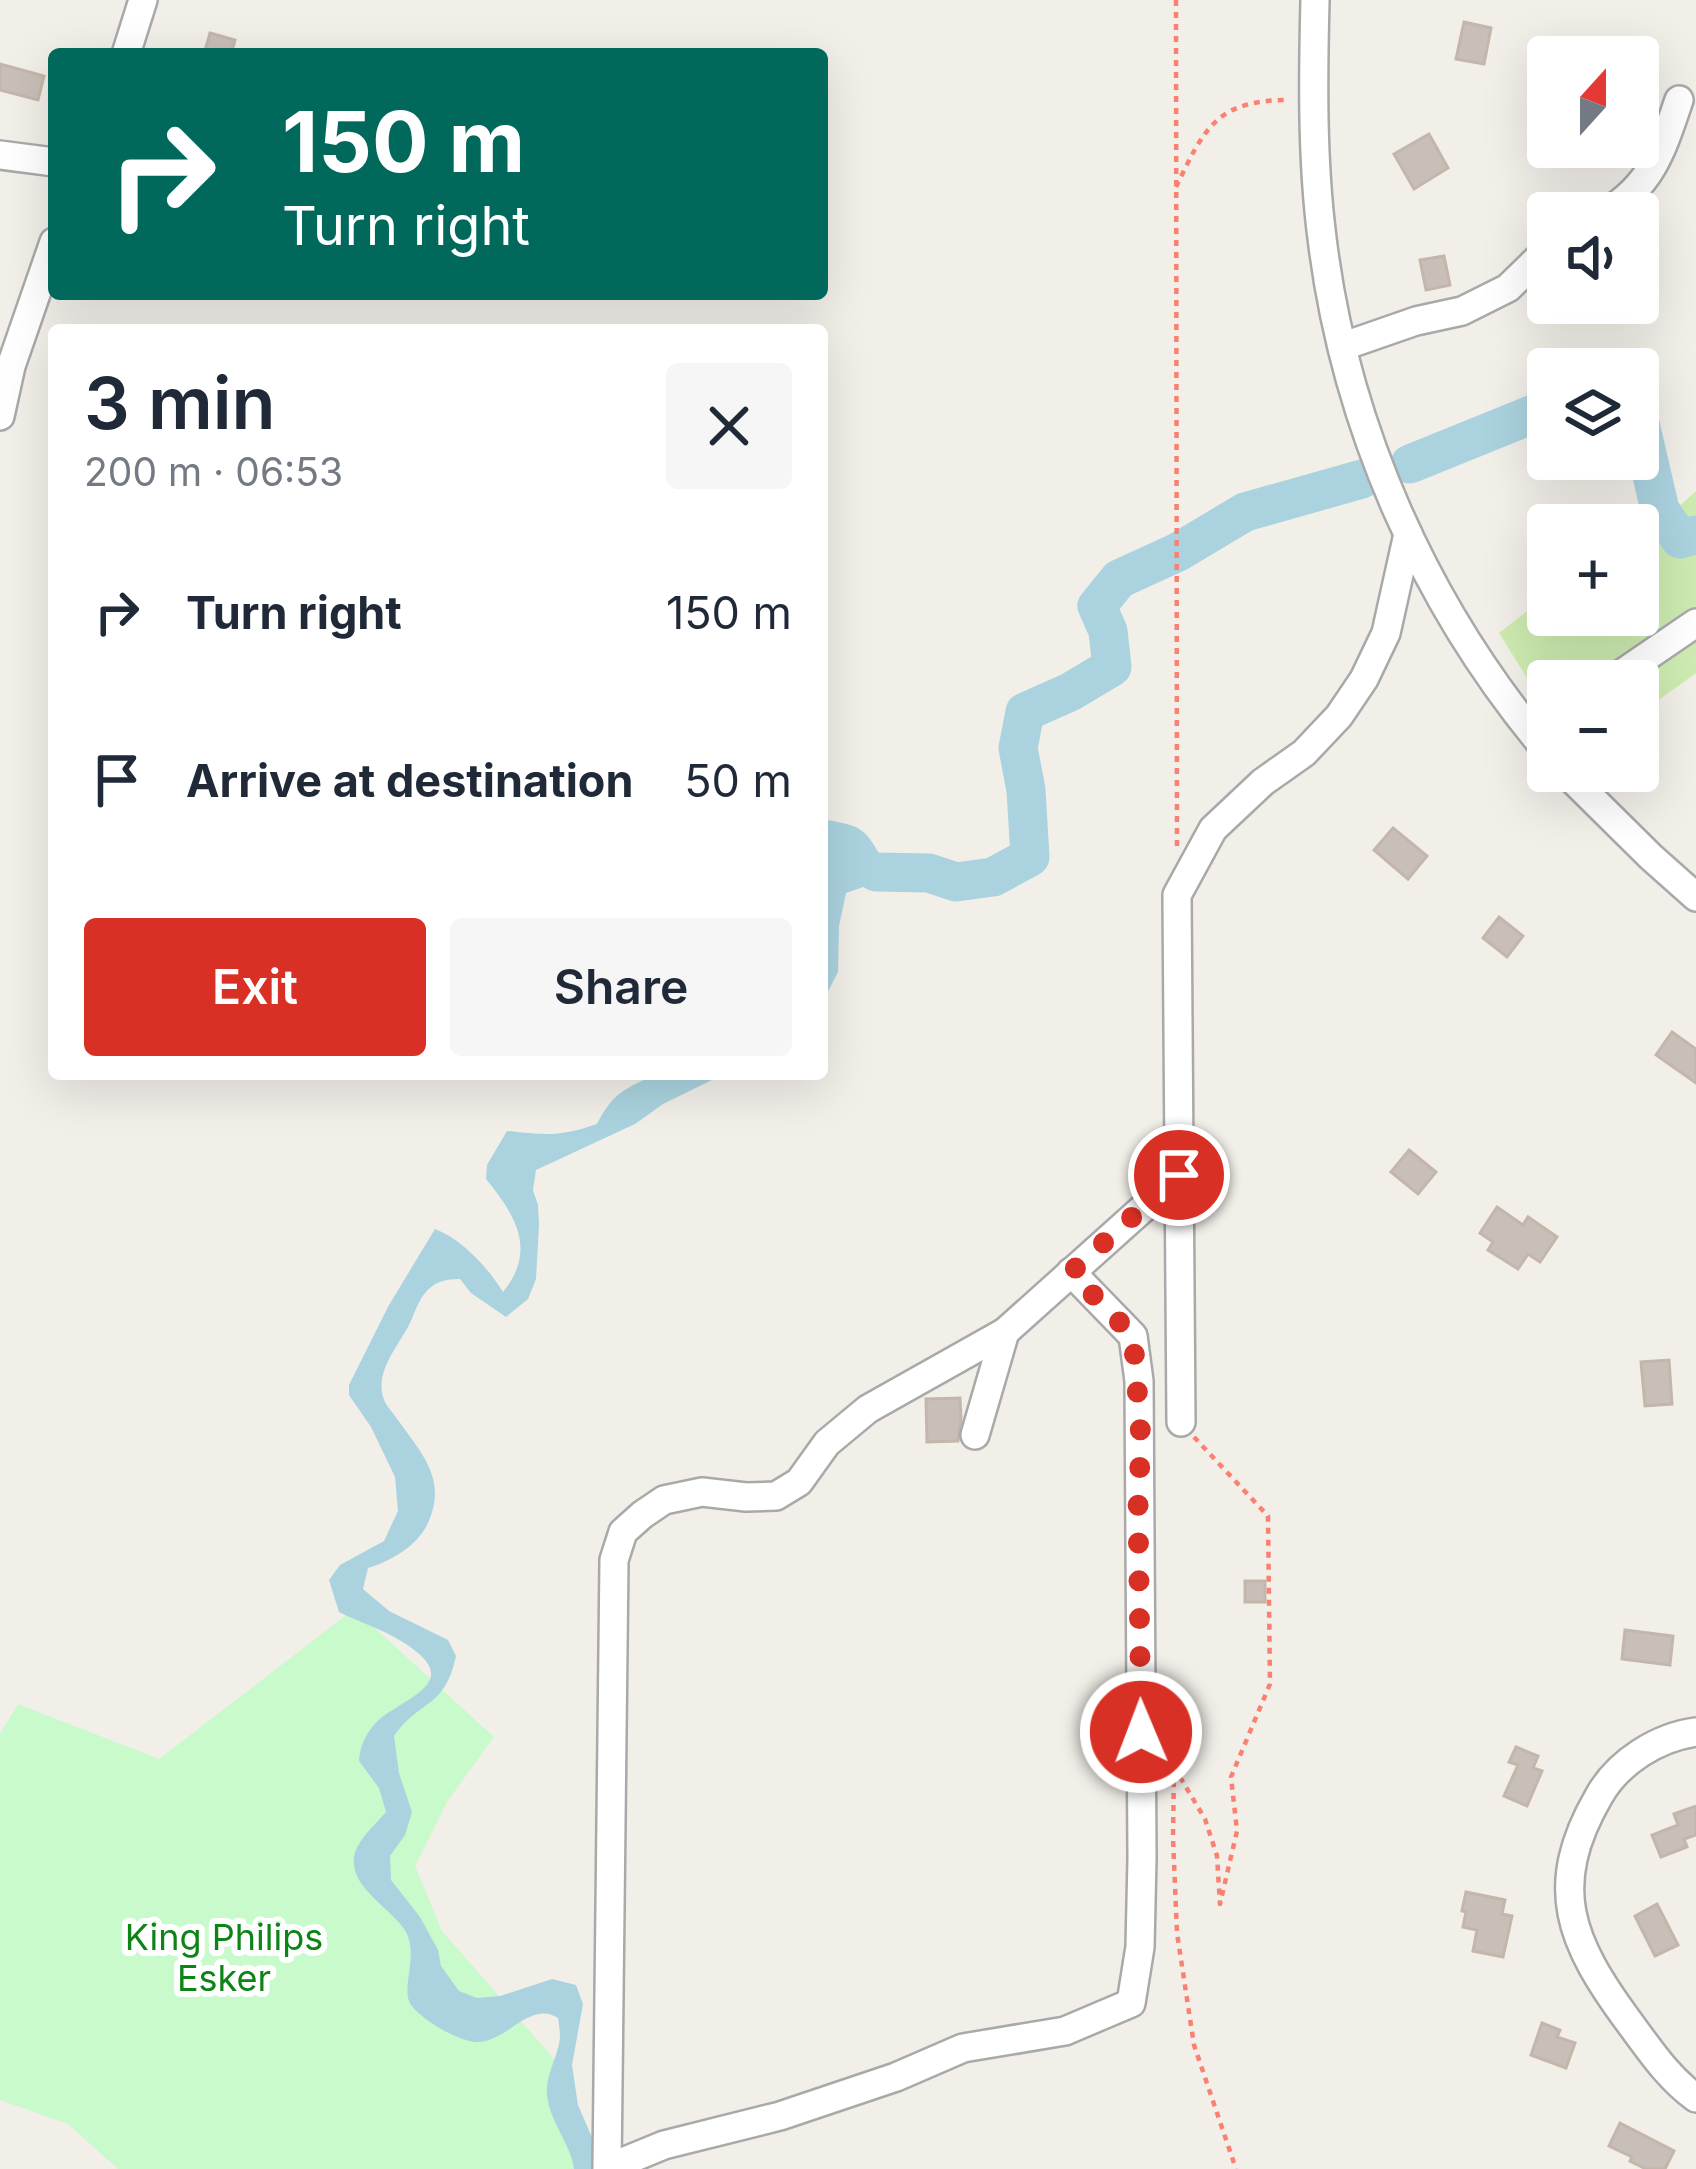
<!DOCTYPE html>
<html lang="en">
<head>
<meta charset="utf-8">
<style>
  :root { --surface:#fff; --page:#f6f6f7; --text:#1f2937; --muted:#747a83; --accent:#d93025 }
  body { margin:0; font-family:Inter,sans-serif; background:var(--page); color:var(--text); height:100vh; display:flex; flex-direction:column; font-size:45px; white-space:nowrap }
  * { box-sizing:border-box; margin:0 }
  p { font-size:39px; color:var(--muted) }
  .icon { flex:none; width:66px; height:66px; fill:none; stroke:currentColor; stroke-width:2; stroke-linecap:round; stroke-linejoin:round }
  .map { position:relative; flex:1; overflow:hidden }
  .sheet { position:absolute; left:48px; top:324px; width:780px; height:756px; display:flex; flex-direction:column; background:var(--surface); border-radius:12px; box-shadow:0 12px 48px #0002 }
  .sheet>* { flex:none }
  .top-card { position:absolute; left:48px; top:48px; width:780px; height:252px; border-radius:12px; box-shadow:0 12px 48px #0002; background:#00695c; color:#fff; overflow:hidden }
  .needle { width:78px; rotate:21deg }
  .buttons { position:absolute; left:1527px; top:36px; display:grid; gap:24px }
  .buttons a { display:grid; place-items:center; width:132px; height:132px; border-radius:12px; background:var(--surface); box-shadow:0 12px 48px #0002; font-size:60px }
  .pin { position:absolute; display:grid; place-items:center; width:102px; height:102px; color:#fff; margin:-51px; border:6px solid #fff; border-radius:50%; box-shadow:0 3px 12px #0007 }
  .me { position:absolute; width:132px; margin:-66px; rotate:359deg; stroke-linejoin:round; filter:drop-shadow(0 0 9px #0008) }
  .turn { display:flex; align-items:center; gap:42px; height:252px; padding:0 36px; font-size:54px }
  .turn .icon { width:156px; height:156px; stroke-width:2.5 }
  .turn b { display:block; font-size:84px; line-height:102px }
  .round { display:grid; place-items:center; flex:none; width:126px; height:126px; border-radius:12px; background:var(--page) }
  .overview { display:flex; align-items:center; justify-content:space-between; height:204px; padding:0 36px }
  h1 { font-size:72px; font-weight:600; line-height:90px }
  .button { display:flex; gap:24px; margin-top:auto; padding:24px 36px }
  .button a { flex:1; height:138px; border-radius:12px; background:var(--accent); color:#fff; font-size:48px; font-weight:600; line-height:138px; text-align:center }
  .button a+a { background:var(--page); color:var(--text) }
  ul { padding:0; list-style:none }
  li { display:flex; align-items:center; gap:36px; height:168px; padding:0 36px }
  li div { flex:1 }
  li b { display:block; font-size:45px }
  li em { font-style:normal }
  .map>svg:first-child { display:block }
  .grass { fill:#cdebb0 }
  .park { fill:#c8facc }
  .water { fill:#aad3df }
  .lines { fill:none; stroke-linecap:round; stroke-linejoin:round }
  .river { stroke:#aad3df; stroke-width:39 }
  .building { fill:#c7bfb8; stroke:#c4b6ab; stroke-width:3 }
  .minor-casing { stroke:#a9a9a9; stroke-width:32 }
  .path { stroke:#fa8072; stroke-width:4.5; stroke-dasharray:6 6; stroke-linecap:butt }
  .minor { stroke:#fff; stroke-width:27 }
  .route { stroke:#d93025; stroke-width:21; stroke-dasharray:0 37.8 }
  .labels { text-anchor:middle; dominant-baseline:central; stroke-width:12; stroke-linejoin:round; paint-order:stroke }
  .park-label { font-size:36px; fill:#0c8416; stroke:#fff }
</style>
</head>
<body>
<div class="map">
<svg width="1696" height="2169" viewBox="0 0 1696 2169">
  <rect width="100%" height="100%" fill="#f2efe9"/>
  <polygon class="grass" points="1696,491 1696,673 1638,715 1638,681 1548,681 1548,712 1499,633 1548,595 1548,615 1638,615 1638,534 1666,518"/>
  <polygon class="park" points="354,1609 494,1737 447,1802 415,1866 442,1931 554,2059 595,2169 118,2169 68,2124 0,2100 0,1734 18,1704 159,1759"/>
  <g class="water">
    <path d="M827,820c36,6 38,9 56,40l46,13 -20,19 -40,-7 -23,8 -7,33 -1,46 -16,31v-182z"/>
    <path d="M657,1074h57v5l-51,25 -28,20 -99,46 -3,20 5,15 1,20 -3,54 -8,20 -22,18 -35,-24 -11,-14c-28,0 -37,12 -47,37 -10,26 -35,48 -31,76 1,10 7,16 13,24 26,37 54,63 32,109 -11,22 -38,37 -59,43l-5,21 26,22 59,29 8,16c-12,54 -35,42 -62,80l5,37 13,39 -7,23 -15,21 1,24 29,37 18,33 3,16 18,25 18,7 23,-2 52,-17 24,6 7,19 -11,61 6,40 16,37 1,27h-21c-3,-25 -24,-46 -27,-74 -2,-20 11,-38 13,-57 0,-7 -1,-14 -2,-20 -32,-20 -56,35 -92,22 -19,-6 -43,-20 -55,-35 -11,-16 8,-48 -5,-73 -14,-24 -56,-43 -52,-75 3,-17 21,-32 32,-45l-7,-24 -20,-27c1,-13 5,-24 14,-35 21,-27 101,-41 28,-85 -19,-12 -42,-19 -62,-29l-10,-32 11,-15 44,-24 14,-30 -3,-34 -24,-50 -22,-32v-10l40,-80 46,-76c27,10 54,40 68,63 34,-42 13,-76 -17,-113l1,-14 20,-34c40,4 52,6 90,-7 17,-33 28,-35 60,-50z"/>
  </g>
  <g class="lines">
    <g class="river">
      <polyline points="1638,415 1660,510 1680,539 1696,535"/>
      <polyline points="1410,464 1548,408"/>
      <polyline points="876,872 929,873 956,882 993,877 1030,857 1026,790 1018,748 1025,712 1070,692 1112,667 1108,631 1097,606 1119,579 1178,552 1245,512 1362,479"/>
    </g>
  </g>
  <g class="building">
    <polygon points="1464,22 1491,28 1484,64 1456,59"/>
    <polygon points="210,33 235,40 231,54 204,54"/>
    <polygon points="0,64 44,76 38,100 0,90"/>
    <polygon points="1429,134 1448,168 1414,189 1394,154"/>
    <polygon points="1444,256 1450,285 1426,290 1420,260"/>
    <polygon points="1393,828 1427,856 1408,879 1374,850"/>
    <polygon points="1499,917 1523,936 1507,957 1483,938"/>
    <polygon points="1672,1032 1696,1049 1696,1083 1656,1055"/>
    <polygon points="1409,1150 1436,1172 1418,1194 1391,1172"/>
    <polygon points="1497,1207 1523,1225 1528,1217 1557,1237 1540,1262 1528,1254 1518,1269 1488,1250 1493,1242 1480,1233"/>
    <polygon points="1669,1360 1672,1404 1645,1406 1641,1362"/>
    <polygon points="960,1398 961,1418 958,1441 927,1442 926,1399"/>
    <rect x="1245" y="1581" width="20" height="21"/>
    <polygon points="1625,1630 1673,1636 1670,1665 1622,1659"/>
    <polygon points="1516,1747 1538,1756 1533,1768 1542,1771 1527,1806 1504,1796 1518,1765 1509,1762"/>
    <polygon points="1696,1806 1696,1835 1684,1839 1687,1847 1661,1857 1652,1835 1678,1825 1674,1814"/>
    <polygon points="1466,1892 1505,1900 1502,1914 1512,1916 1503,1957 1473,1951 1477,1930 1463,1927 1466,1912 1462,1911"/>
    <polygon points="1657,1904 1678,1945 1655,1956 1635,1916"/>
    <polygon points="1542,2023 1560,2030 1557,2037 1575,2043 1566,2068 1531,2055"/>
    <polygon points="1620,2123 1674,2151 1665,2169 1646,2169 1630,2161 1632,2157 1609,2146"/>
  </g>
  <g class="lines">
    <defs>
      <g id="minor">
        <path d="M1315,0c-2,79 -3,160 7,238 23,189 104,370 226,514"/>
        <polyline points="126,54 143,0"/>
        <polyline points="0,155 54,162"/>
        <path d="M1605,213c47,-28 57,-63 74,-113"/>
        <polyline points="1344,346 1416,321 1462,311 1508,288 1548,249"/>
        <polyline points="0,416 11,366 54,242"/>
        <polyline points="1611,681 1696,623"/>
        <polyline points="1564,771 1651,857 1696,897"/>
        <polyline points="1181,1422 1177,895 1213,829 1263,782 1304,753 1339,716 1364,679 1386,633 1408,534"/>
        <polyline points="975,1435 1005,1332"/>
        <path d="M1696,1732c-38,5 -78,30 -97,64 -53,91 -29,146 30,226 20,27 39,56 67,76"/>
        <polyline points="608,2168 664,2145 780,2116 896,2077 963,2048 1065,2031 1131,2003 1140,1947 1142,1858 1139,1381 1133,1336 1071,1272"/>
        <polyline points="607,2169 614,1560 623,1532 642,1515 664,1500 702,1492 746,1497 776,1496 799,1482 827,1443 868,1409 1005,1332 1179,1176"/>
      </g>
    </defs>
    <use href="#minor" class="minor-casing"/>
    <g class="path">
      <polyline points="1176,0 1177,846"/>
      <path d="M1176,187c29,-60 41,-87 113,-87"/>
      <polyline points="1174,1767 1205,1819 1217,1856 1220,1904 1237,1831 1231,1777 1270,1684 1268,1516 1194,1437"/>
      <polyline points="1174,1769 1173,1838 1177,1933 1194,2045 1236,2169"/>
    </g>
    <use href="#minor" class="minor"/>
  </g>
  <g class="lines">
    <polyline class="route" points="1141,1732 1138,1508 1141,1439 1133,1336 1071,1272 1179,1175"/>
  </g>
  <g class="labels">
    <g class="park-label">
      <text x="224" y="1937">King Philips<tspan x="224" dy="41">Esker</tspan></text>
    </g>
  </g>
</svg>
<div class="buttons">
<a><svg class="needle" viewBox="-14 -14 28 28"><path d="M0-13l5 13h-10z" fill="#e53935"/><path d="M0 13l5-13h-10z" fill="#747a83"/></svg></a>
<a><svg class="icon" aria-label="sound" viewBox="0 0 24 24"><path d="M4 9h4l5-4v14l-5-4H4zM17 9q2 3 0 6"/></svg></a>
<a><svg class="icon" aria-label="layers" viewBox="0 0 24 24"><path d="M12 4l9 5-9 5-9-5zM3 14l9 5 9-5"/></svg></a>
<a>+</a>
<a>−</a>
</div>
<div class="pin" style="left:1179px;top:1175px;background:#d93025"><svg class="icon" aria-label="arrive" viewBox="0 0 24 24"><path d="M6 21V4h12l-3 4 3 4H6"/></svg></div>
<svg class="me" style="left:1141px;top:1732px" viewBox="-20 -20 40 40"><circle r="17" fill="#d93025" stroke="#fff" stroke-width="3"/><path d="M0-11L8 9 0 5-8 9z" fill="#fff"/></svg>
<div class="top-card">
<div class="turn"><svg class="icon" aria-label="right" viewBox="0 0 24 24"><path d="M7 20v-9h11M14 6l5 5-5 5"/></svg><div><b>150 m</b>Turn right</div></div>
</div>
<section class="sheet">
<div class="overview"><div><h1>3 min</h1><p>200 m · 06:53</p></div><a class="round"><svg class="icon" aria-label="close" viewBox="0 0 24 24"><path d="M6 6l12 12M18 6L6 18"/></svg></a></div>
<ul>
<li><svg class="icon" aria-label="right" viewBox="0 0 24 24"><path d="M7 20v-9h11M14 6l5 5-5 5"/></svg><div><b>Turn right</b></div><em>150 m</em></li>
<li><svg class="icon" aria-label="arrive" viewBox="0 0 24 24"><path d="M6 21V4h12l-3 4 3 4H6"/></svg><div><b>Arrive at destination</b></div><em>50 m</em></li>
</ul>
<div class="button"><a>Exit</a><a>Share</a></div>
</section>
</div>
</body>
</html>
